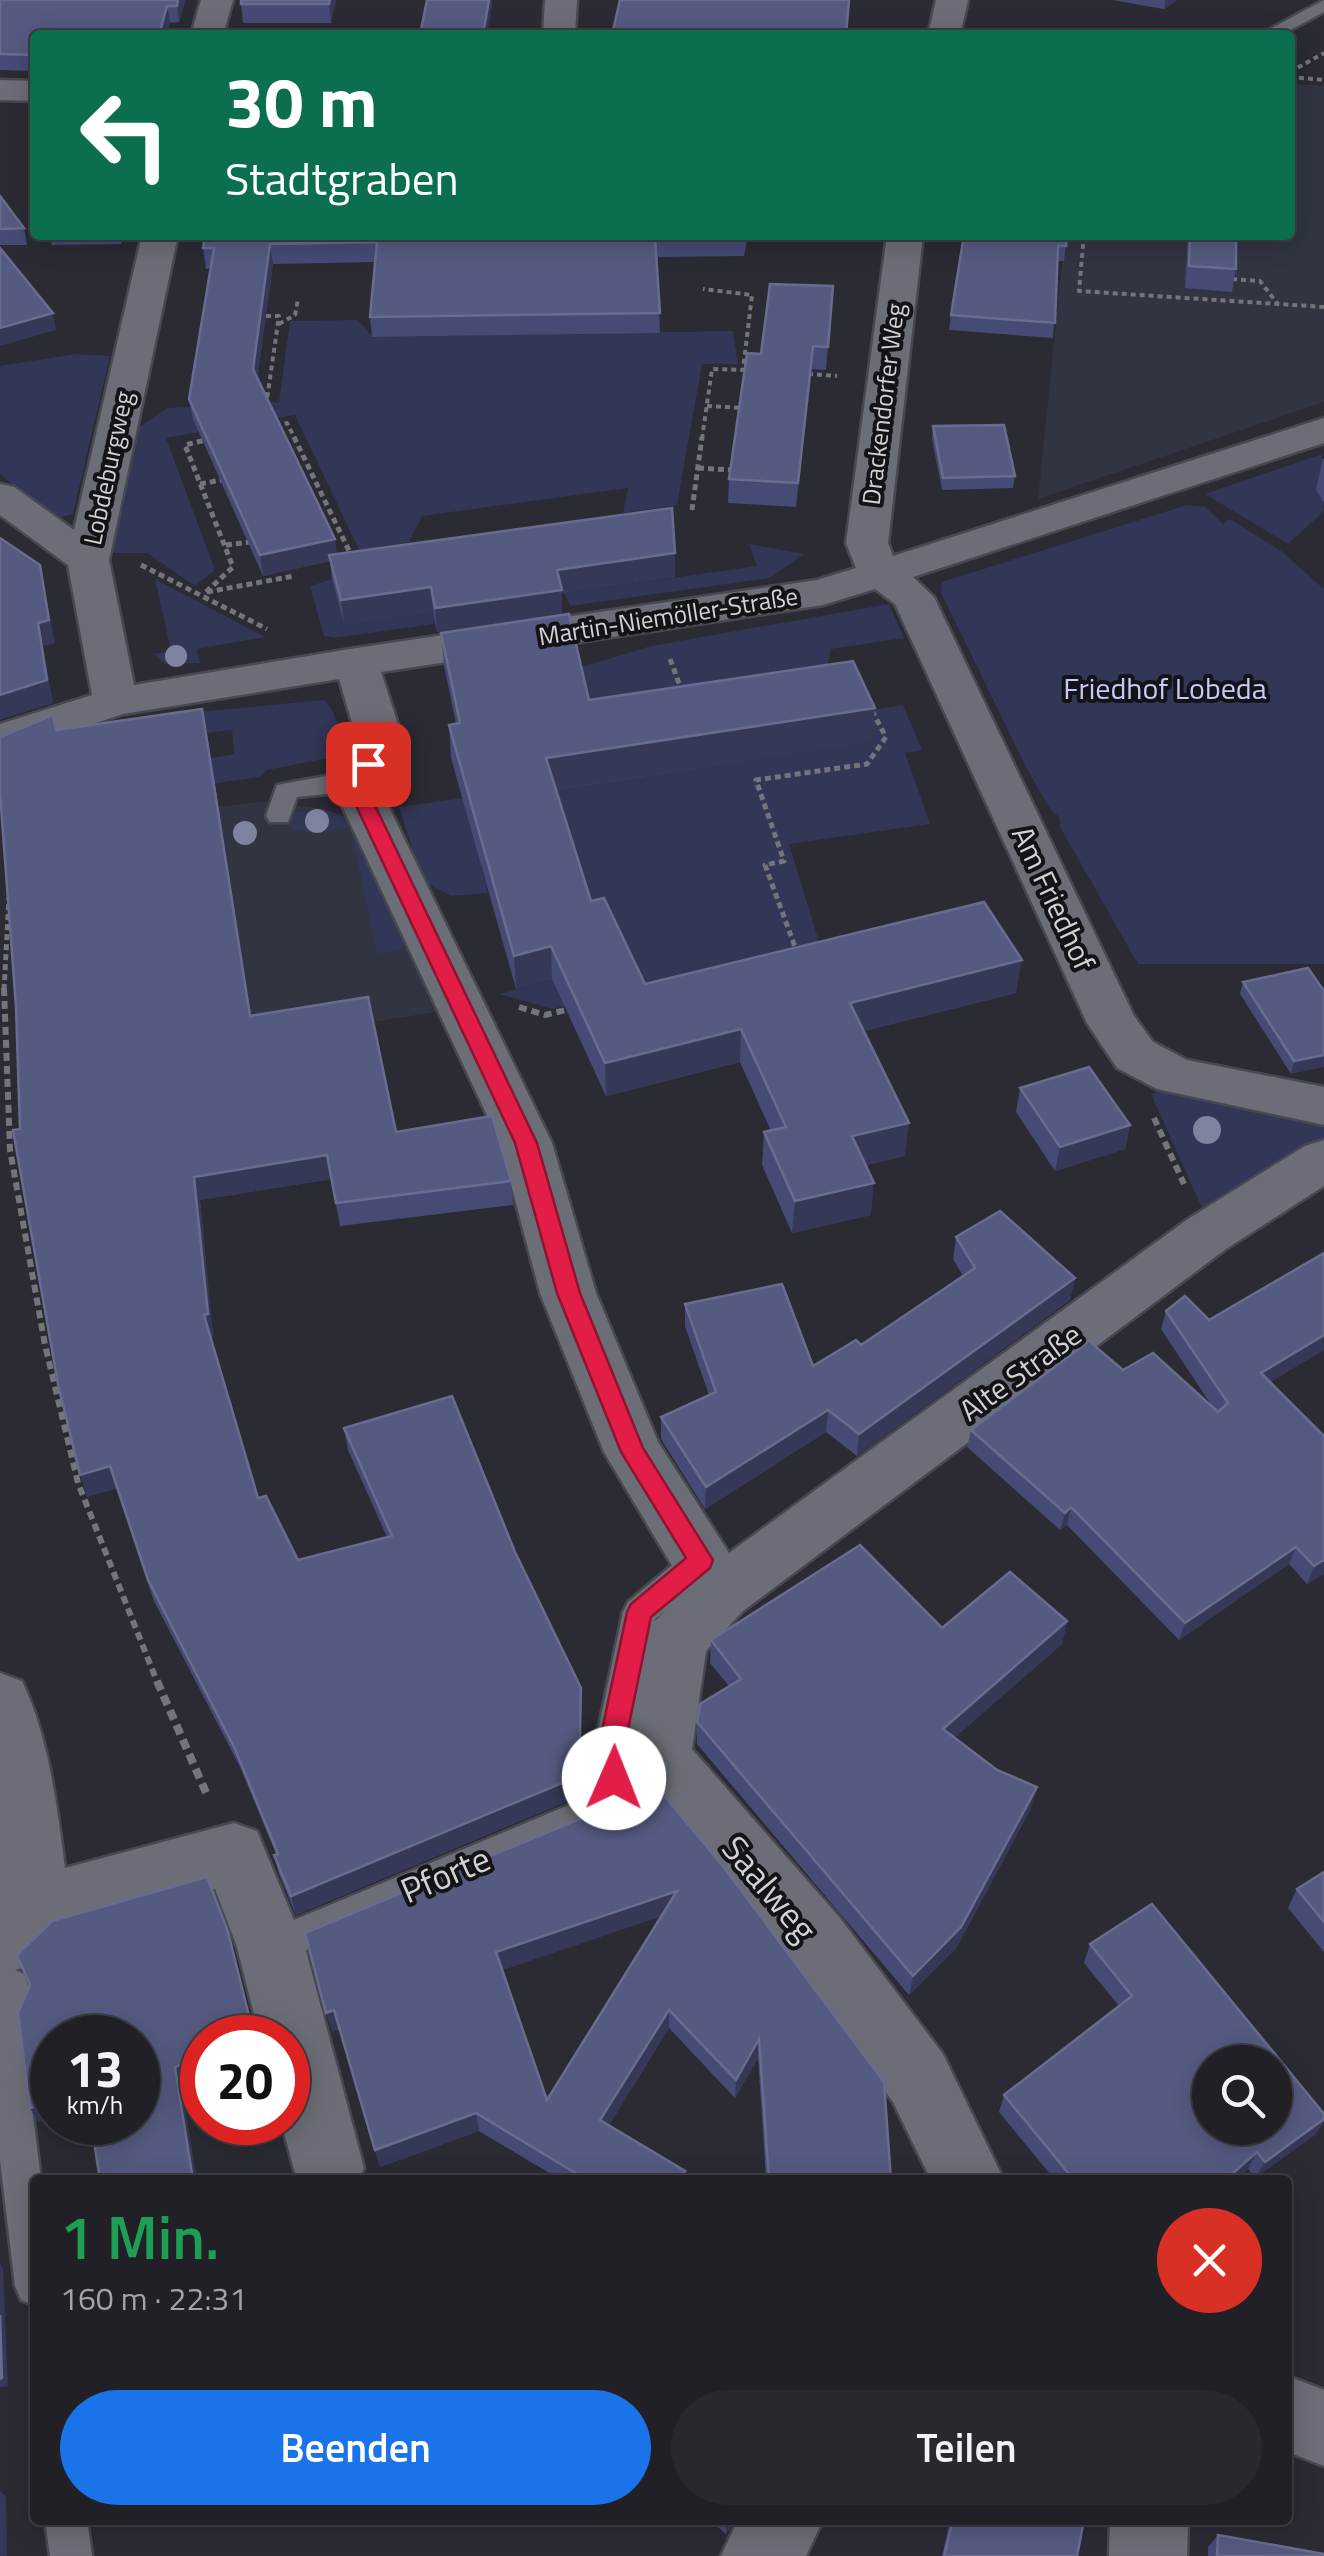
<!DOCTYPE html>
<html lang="de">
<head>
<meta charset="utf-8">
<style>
  :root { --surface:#202026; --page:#28282e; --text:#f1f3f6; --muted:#a2a3a7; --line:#3d3e43; --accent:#1a73e8 }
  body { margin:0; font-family:"Titillium Web",sans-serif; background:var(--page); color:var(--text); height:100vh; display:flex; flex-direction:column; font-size:38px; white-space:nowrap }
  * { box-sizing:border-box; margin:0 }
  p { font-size:32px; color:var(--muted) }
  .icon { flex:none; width:55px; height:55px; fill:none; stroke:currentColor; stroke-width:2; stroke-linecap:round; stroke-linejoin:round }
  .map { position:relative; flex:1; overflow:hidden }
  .sheet { position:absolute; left:30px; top:2175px; width:1262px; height:350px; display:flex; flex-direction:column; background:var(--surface); border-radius:10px; box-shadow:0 5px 25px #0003,0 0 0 2px var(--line) }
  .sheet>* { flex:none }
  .guide { position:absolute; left:30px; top:30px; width:1265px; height:210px; border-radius:10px; box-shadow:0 5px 25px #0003,0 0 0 2px var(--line); background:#0b6e4f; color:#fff; overflow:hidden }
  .controls { position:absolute; left:1192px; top:2045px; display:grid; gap:20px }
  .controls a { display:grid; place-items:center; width:100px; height:100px; border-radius:50%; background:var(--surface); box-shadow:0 5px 25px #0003,0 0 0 2px var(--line); font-size:50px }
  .speed { position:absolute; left:30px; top:2015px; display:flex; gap:20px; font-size:50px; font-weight:700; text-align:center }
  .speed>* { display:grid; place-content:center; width:130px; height:130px; border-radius:50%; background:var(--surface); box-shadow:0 5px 25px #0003,0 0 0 2px var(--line); line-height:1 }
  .speed small { font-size:25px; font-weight:400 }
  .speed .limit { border:15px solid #d22; background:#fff; color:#111 }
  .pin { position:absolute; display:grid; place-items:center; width:85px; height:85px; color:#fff; margin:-42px; border-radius:20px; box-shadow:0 5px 15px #0006 }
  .me { position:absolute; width:110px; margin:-55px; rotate:1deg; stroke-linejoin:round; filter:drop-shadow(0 0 8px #0008) }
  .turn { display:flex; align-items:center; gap:35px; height:210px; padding:0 30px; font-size:45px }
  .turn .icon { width:130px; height:130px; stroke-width:2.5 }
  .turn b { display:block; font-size:70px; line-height:85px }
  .round { display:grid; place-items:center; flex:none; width:105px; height:105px; border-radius:52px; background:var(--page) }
  .overview { display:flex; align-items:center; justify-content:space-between; height:170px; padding:0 30px }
  h1 { font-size:60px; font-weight:600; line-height:75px; color:#1e9e55 }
  .button { display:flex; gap:20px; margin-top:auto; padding:20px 30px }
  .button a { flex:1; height:115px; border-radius:60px; background:var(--accent); color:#fff; font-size:40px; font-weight:600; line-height:115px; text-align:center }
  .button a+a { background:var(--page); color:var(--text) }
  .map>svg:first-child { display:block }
  .built { fill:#313441 }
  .green { fill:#323657 }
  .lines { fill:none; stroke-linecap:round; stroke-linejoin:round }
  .service-casing { stroke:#484950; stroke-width:5 }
  .minor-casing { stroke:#484950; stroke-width:5 }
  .path-far3 { stroke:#74757b; stroke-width:4; stroke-dasharray:5 4; stroke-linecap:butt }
  .path-far2 { stroke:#74757b; stroke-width:5; stroke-dasharray:6 4; stroke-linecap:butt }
  .path-far1 { stroke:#74757b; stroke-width:6; stroke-dasharray:8 5; stroke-linecap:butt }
  .path { stroke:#74757b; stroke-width:8; stroke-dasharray:10 6; stroke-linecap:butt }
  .service { fill:#6c6e77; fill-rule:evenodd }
  .minor { fill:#6c6e77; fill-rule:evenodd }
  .tree { fill:#7e83a0 }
  .wall { fill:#464b76; fill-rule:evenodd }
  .shaded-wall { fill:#353857 }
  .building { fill:#555a81; stroke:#696c8e; stroke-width:2.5; fill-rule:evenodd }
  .route { fill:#e11d48; stroke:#92132f; stroke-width:2.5 }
  .labels { text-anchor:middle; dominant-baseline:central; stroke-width:8; stroke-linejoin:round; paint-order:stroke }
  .far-street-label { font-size:25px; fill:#d1d2d7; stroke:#141418 }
  .park-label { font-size:30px; fill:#c3cbf9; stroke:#141418 }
  .street-label { font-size:30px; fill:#d1d2d7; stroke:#141418 }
  .near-street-label { font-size:35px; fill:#d1d2d7; stroke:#141418 }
</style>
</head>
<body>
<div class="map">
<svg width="1324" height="2556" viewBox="0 0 1324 2556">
  <rect width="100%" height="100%" fill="#2a2b33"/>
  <g class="built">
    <polygon points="1290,84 1324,86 1324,402 1038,499 1065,235 1290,235"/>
    <polygon points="264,801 323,809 358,822 456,1009 218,1046 182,812"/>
  </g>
  <g class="green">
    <polygon points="358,320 373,337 733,331 738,364 702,364 677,505 623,513 628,488 422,516 409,542 359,550 295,415 166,438 215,570 195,586 147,553 110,553 135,430 167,408 279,402 290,321"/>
    <polygon points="75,354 110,356 73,514 54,519 0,474 0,366"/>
    <polygon points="1322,454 1324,511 1288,544 1205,494"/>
    <polygon points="1187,505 1205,507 1223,524 1230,519 1281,551 1324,589 1324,964 1138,964 1060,827 1060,818 1050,809 1027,769 941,593 942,582"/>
    <polygon points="749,544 804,554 769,578 570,606 564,593 757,566"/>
    <polygon points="155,579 265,637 197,649 200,663 165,664 154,654 171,651"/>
    <polygon points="332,579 344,623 537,596 542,609 334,638 324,636 310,586"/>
    <polygon points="889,604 904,638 831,649 827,668 583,700 575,669 651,646"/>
    <path d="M324,700c17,19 16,33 10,57l-67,13 -8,7 -55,8v-26l30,-5 -2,-24 -42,5 -4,-22z"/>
    <polygon points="903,705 922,750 905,753 930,824 789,844 820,945 552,1009 500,994 618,961 567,853 481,866 488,893 451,896 423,882 399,807 491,794 494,799 871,741 859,712"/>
    <polygon points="323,809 358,822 408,942 399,950 377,954 350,827 311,833 291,830 291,813"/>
    <polygon points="1163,1090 1324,1120 1324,1152 1205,1215 1151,1094"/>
  </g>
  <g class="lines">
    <defs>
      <g id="service">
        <polygon points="1324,0 1324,12 1281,35 1259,35"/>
        <polygon points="337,774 365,777 369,783 356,791 297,797 288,822 270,822 266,816 277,785"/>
        <polygon points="701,1547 713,1551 717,1561 713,1571 655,1619 627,1754 637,1801 631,1812 271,1965 258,1959 253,1947 258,1935 600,1792 593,1754 623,1612 628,1602 689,1551"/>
        <polygon points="0,1984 13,1989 19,2002 41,2180 35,2180 35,2306 21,2300 15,2286 0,2160"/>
        <polygon points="45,2520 87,2520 92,2556 50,2556"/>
      </g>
      <g id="minor">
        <polygon points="201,0 233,0 223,35 191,35"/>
        <polygon points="545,0 577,0 575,35 543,35"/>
        <polygon points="936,0 968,0 960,35 928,35"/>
        <polygon points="0,80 35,81 35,101 0,100"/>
        <polygon points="142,235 178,235 109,560 134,685 356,648 817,580 856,568 846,543 887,235 923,235 888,543 893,556 1324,418 1324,443 913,577 934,597 1134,1016 1153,1042 1187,1060 1324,1087 1324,1125 1157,1089 1117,1068 1087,1023 895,604 875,589 823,605 381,672 404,743 379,783 383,795 552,1143 596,1293 658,1442 729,1553 1188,1219 1305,1146 1324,1140 1324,1186 1226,1249 743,1611 706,1651 692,1749 840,1918 943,2054 1004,2180 931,2180 893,2102 792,1964 636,1777 627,1757 646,1640 655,1621 686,1589 604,1452 540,1293 500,1143 337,795 333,783 358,743 339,679 123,714 29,745 16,756 0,760 0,724 92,695 68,565 0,515 0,484 14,487 74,530"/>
        <path d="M0,1673l22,8c27,57 35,125 43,187l169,-45 23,8 48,116 59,221 -5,12h-62l-16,-58h7v-84h-28l-23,-91 -22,-58 -158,44 -33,34 -9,3 9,4 10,28 -10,23 -24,10z"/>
        <polygon points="1288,2376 1324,2390 1324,2466 1288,2452"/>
        <polygon points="738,2520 823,2520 806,2556 721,2556"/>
        <polygon points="1110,2520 1188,2520 1187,2556 1109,2556"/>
      </g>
    </defs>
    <use href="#service" class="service-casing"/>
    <use href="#minor" class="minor-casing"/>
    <g class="path-far3">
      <polyline points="1290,72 1324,53"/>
      <polyline points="1290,77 1324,80"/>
      <polyline points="1084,235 1079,291 1324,307"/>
      <polyline points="1232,279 1260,281 1277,303"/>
      <polyline points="257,316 279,316 267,399 260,399"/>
      <polyline points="279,324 295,315 298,299"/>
      <polyline points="808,374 837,376"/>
      <polyline points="707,406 742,408"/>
      <polyline points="276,426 287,423 295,439"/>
      <polyline points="702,439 712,369 743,370 752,295 703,289"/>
    </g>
    <g class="path-far2">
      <polyline points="294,437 353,559"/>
      <polyline points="698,468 733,470"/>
      <polyline points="200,484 221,480"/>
      <polyline points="692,510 702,437"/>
      <polyline points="226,545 249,542"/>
      <polyline points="141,565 267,629"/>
      <polyline points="206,592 233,567 185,445 210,439"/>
      <polyline points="207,592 294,576"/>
      <polyline points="670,659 683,694"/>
      <polyline points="798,955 765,865 784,861 756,780 867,764 886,737 871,709"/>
      <polyline points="4,990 9,898"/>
    </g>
    <g class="path-far1">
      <polyline points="4,988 10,1150 45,1345 78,1483 158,1684"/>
      <polyline points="519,1007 545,1015 570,1009"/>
      <polyline points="1154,1118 1184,1184"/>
    </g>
    <polyline class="path" points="157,1681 208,1797"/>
    <use href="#service" class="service"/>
    <use href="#minor" class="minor"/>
  </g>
  <g class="tree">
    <circle cx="176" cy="656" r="11"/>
    <circle cx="317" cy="821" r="12"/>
    <circle cx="245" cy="833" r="12"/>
    <circle cx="1207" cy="1130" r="14"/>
  </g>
  <g class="wall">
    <polygon points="0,0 185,0 179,22 35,35 35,71 0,70"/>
    <polygon points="336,0 331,23 243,23 241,4"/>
    <polygon points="1112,0 1177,0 1164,9"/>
    <polygon points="0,196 24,228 27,245 0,245"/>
    <polygon points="49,235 124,235 121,244 52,245"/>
    <polygon points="205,235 748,235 744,256 657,257 660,333 372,337 370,317 375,262 273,264 257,379 337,554 675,553 675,577 562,593 562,614 437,632 433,611 344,624 332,579 330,561 263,576 193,419 189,399 211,268 206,269 203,248"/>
    <polygon points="1067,235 1064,261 1058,261 1053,338 949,330 951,315"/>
    <polygon points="1188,235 1236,235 1236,269 1232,292 1185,288"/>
    <polygon points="833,286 826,370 812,369 796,507 728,503 729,479 761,354"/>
    <polygon points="933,426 1015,476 1013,488 942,490 932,439"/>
    <polygon points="1323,458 1324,459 1324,502 1316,490"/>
    <polygon points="441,633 589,700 872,741 556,790 591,901 645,984 1016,993 864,1031 905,1156 866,1165 871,1215 792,1233 762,1165 764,1132 771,1131 740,1062 606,1096 552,979 516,989 451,758 449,725 456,723 444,666"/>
    <polygon points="53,715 57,730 207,733 251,1016 396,1132 511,1181 513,1205 340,1226 331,1179 200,1200 213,1337 211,1338 258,1498 298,1560 387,1537 348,1450 344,1428 515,1552 581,1688 580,1796 296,1915 279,1874 274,1855 276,1854 241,1769 154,1601 117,1488 87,1497 20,1129 16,1007"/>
    <polygon points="1243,982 1324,991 1291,1074 1240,994"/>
    <polygon points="1020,1088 1130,1125 1125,1149 1055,1171 1016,1112"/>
    <polygon points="956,1237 1075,1278 1070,1300 857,1456 826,1432 705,1509 661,1439 661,1417 709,1395 685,1326 685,1304 813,1366 861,1345 963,1276 953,1259"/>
    <polygon points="1166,1311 1270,1382 1324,1436 1324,1574 1307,1584 1289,1564 1179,1640 1067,1525 1060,1530 967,1447 971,1430 1123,1370 1214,1409 1161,1329"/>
    <polygon points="1067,1621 1062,1644 954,1738 1031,1808 957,1947 909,1995 697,1744 697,1722 729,1686 710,1663 711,1640"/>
    <path d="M657,1787l234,393h-125l-8,-122 -23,40 -66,-70 -60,97 76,46v9h-124l-82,-49 -99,36 -41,-138 -7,3zM661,1916l-114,184 -45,-130z"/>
    <polygon points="1324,1872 1324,1952 1288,1908 1297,1889"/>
    <polygon points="1090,1944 1324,2114 1324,2121 1316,2134 1255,2178 1248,2169 1235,2180 1055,2180 999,2112 1004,2095 1119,2006 1084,1963"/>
    <polygon points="710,2520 737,2520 726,2534"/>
    <polygon points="950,2520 1084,2520 1077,2556 942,2556"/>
    <polygon points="1218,2535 1324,2556 1208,2556 1208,2547"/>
  </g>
  <g class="shaded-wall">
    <polygon points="178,0 185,0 179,22 177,6"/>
    <polygon points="330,0 336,0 331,23 329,4"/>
    <polygon points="489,0 492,0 492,6 487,35 483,35"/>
    <polygon points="1165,0 1177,0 1164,9"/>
    <polygon points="167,6 170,22 166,35 159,35"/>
    <polygon points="270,244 273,264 256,390 253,369"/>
    <polygon points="53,313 56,330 0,346 0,328"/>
    <polygon points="813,346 812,369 796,507 798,483"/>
    <polygon points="335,539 338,560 329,555 330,561 263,576 260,555"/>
    <polygon points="675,553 675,577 562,593 562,614 437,632 435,608 557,570"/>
    <polygon points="40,565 55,643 43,646 53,703 0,720 0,695 38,623"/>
    <polygon points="431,587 433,611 344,624 341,600"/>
    <polygon points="875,708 872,741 548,791 546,758"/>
    <polygon points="551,946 552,979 516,989 514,956"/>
    <polygon points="1022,960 1016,993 847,1035 850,1003"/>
    <polygon points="741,1029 740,1062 606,1096 605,1063"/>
    <polygon points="1324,1055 1324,1067 1291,1074 1294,1061"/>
    <polygon points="909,1123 905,1156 849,1169 852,1136"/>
    <polygon points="1130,1125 1125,1149 1055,1171 1060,1147"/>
    <polygon points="327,1155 331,1179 200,1200 213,1337 210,1338 204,1315 194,1177"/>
    <polygon points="874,1183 871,1215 792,1233 795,1201"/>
    <polygon points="1075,1278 1070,1300 857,1456 859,1434"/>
    <polygon points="1324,1335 1324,1350 1256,1391 1261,1373"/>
    <polygon points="828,1410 826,1432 705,1509 706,1487"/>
    <polygon points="110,1466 117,1488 87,1497 80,1475"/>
    <polygon points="1071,1507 1067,1525 1060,1530 1065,1513"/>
    <polygon points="1296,1547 1289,1564 1179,1640 1185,1623"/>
    <polygon points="1324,1560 1324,1574 1307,1584 1314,1566"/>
    <polygon points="1067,1621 1062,1644 939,1751 943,1729"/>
    <polygon points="581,1688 580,1796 296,1915 291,1896"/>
    <polygon points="1037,1787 1031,1808 957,1947 909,1995 913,1976"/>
    <polygon points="677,1891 677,1911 499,1971 496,1952"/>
    <polygon points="228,1932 233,1948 256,2038 251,2024"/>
    <polygon points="334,2010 339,2029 332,2032 326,2013"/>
    <polygon points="669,2010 669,2028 601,2138 600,2120"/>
    <polygon points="279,2027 283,2038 264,2038"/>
    <polygon points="759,2039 758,2058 735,2098 736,2080"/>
    <polygon points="202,2058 202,2074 181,2081 197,2180 193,2180 175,2067"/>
    <polygon points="52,2101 52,2117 38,2122 30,2108"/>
    <polygon points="476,2113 479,2131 380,2167 375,2150"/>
    <polygon points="1324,2119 1316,2134 1255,2178 1265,2162"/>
    <polygon points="1257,2152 1248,2169 1235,2180 1225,2180"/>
    <polygon points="0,2264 3,2269 8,2386 0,2387"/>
    <polygon points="0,2491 6,2497 7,2556 0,2556"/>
    <polygon points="729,2520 737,2520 726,2534 727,2523"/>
  </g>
  <g class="building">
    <polygon points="0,0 178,0 177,6 167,6 159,35 35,35 35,55 0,54"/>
    <polygon points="241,0 330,0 329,4 241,4"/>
    <polygon points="427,0 489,0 483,35 420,35"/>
    <polygon points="620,0 849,0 846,35 612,35"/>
    <polygon points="0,196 24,228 0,229"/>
    <polygon points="205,235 745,235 655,237 660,313 370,317 377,242 270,244 253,369 335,539 260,555 189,399 214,248 203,248"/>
    <polygon points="964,235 1067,235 1066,246 1058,246 1055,323 951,315"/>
    <polygon points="1190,235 1236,235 1236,269 1189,266"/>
    <polygon points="0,248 53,313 0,328"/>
    <polygon points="770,284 833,286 828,347 813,346 798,483 729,479 747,353 761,354"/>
    <polygon points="1004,425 1015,476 943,478 933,426"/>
    <polygon points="672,508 675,553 557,570 562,590 435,608 431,587 341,600 329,555"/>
    <polygon points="0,538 40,565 49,620 38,623 47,680 0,695"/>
    <polygon points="569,614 589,700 853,661 875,708 546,758 591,901 604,898 645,984 984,902 1022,960 850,1003 909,1123 852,1136 874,1183 795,1201 764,1132 786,1127 741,1029 605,1063 551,946 514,956 449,725 460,723 441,633"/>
    <polygon points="202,709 250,1016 368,997 396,1132 492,1116 511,1181 336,1203 327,1155 194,1177 208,1314 204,1315 258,1498 266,1496 298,1560 392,1536 344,1428 452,1396 515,1552 581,1688 579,1776 291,1896 274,1855 278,1854 235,1749 148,1580 110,1466 80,1475 58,1384 13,1130 20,1129 16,1007 0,793 0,737 53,715 56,730"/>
    <polygon points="1308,968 1324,991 1324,1055 1294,1061 1243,982"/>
    <polygon points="1089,1067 1130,1125 1060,1147 1020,1088"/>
    <polygon points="1000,1211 1075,1278 859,1434 828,1410 706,1487 661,1417 716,1392 685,1304 782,1284 813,1366 856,1340 861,1345 975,1268 956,1237"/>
    <polygon points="1324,1253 1324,1335 1261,1373 1324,1436 1324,1560 1314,1566 1296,1547 1185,1623 1071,1507 1065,1513 971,1430 1089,1341 1123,1370 1153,1353 1218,1412 1228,1403 1166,1311 1185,1296 1209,1320"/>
    <polygon points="860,1545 942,1628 1010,1572 1067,1621 943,1729 997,1770 1037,1787 961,1927 913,1976 697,1722 700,1704 741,1679 711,1640"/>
    <path d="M657,1787l65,78 162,217 7,98h-122l-10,-141 -23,41 -67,-70 -69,110 85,51 -6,9h-92l-111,-67 -101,37 -41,-140 -8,3 -21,-80zM677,1891l-130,209 -51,-148z"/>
    <polygon points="1324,1872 1324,1922 1297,1889"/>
    <polygon points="207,1877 228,1932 251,2024 279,2027 279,2032 264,2038 202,2038 202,2058 175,2067 193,2180 100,2180 91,2122 138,2122 138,2038 52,2038 52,2101 30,2108 18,2013 30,1985 17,1955 52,1921"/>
    <path d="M1152,1904l172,210v5l-59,43 -8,-10 -32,28h-151l-70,-85 128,-99 -42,-52zM1210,2062h65v66h-65z"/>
    <polygon points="0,2315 2,2378 0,2379"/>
    <polygon points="953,2520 1084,2520 1077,2556 944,2556"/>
    <polygon points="1218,2535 1324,2554 1324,2556 1217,2556"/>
  </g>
  <polygon class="route" points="368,757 378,764 366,784 370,795 537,1143 580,1293 643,1448 713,1560 710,1568 651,1617 623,1754 628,1778 624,1786 614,1790 605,1786 597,1754 627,1612 631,1604 686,1558 621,1452 557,1293 515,1143 351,795 347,784 362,759"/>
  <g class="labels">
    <g class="far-street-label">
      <text transform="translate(883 404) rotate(-83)">Drackendorfer Weg</text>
      <text transform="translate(108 468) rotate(-78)">Lobdeburgweg</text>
      <text transform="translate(668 616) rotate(-9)">Martin-Niemöller-Straße</text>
    </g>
    <g class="park-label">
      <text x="1165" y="688">Friedhof Lobeda</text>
    </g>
    <g class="street-label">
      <text transform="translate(1054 898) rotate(65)">Am Friedhof</text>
      <text transform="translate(1020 1372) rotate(-36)">Alte Straße</text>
    </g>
    <g class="near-street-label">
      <text transform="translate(445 1874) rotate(-23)">Pforte</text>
      <text transform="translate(770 1888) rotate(50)">Saalweg</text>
    </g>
  </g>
</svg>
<div class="controls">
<a><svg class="icon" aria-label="search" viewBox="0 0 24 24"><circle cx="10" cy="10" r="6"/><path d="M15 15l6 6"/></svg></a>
</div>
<div class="speed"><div>13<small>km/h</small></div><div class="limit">20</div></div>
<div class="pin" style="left:368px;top:764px;background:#d93025"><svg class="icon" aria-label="arrive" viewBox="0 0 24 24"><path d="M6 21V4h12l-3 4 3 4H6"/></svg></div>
<svg class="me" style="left:614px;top:1778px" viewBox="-20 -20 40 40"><circle r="19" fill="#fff"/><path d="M0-13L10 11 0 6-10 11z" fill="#e11d48"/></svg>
<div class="guide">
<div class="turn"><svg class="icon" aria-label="left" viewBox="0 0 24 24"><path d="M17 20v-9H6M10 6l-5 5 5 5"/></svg><div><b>30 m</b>Stadtgraben</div></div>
</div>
<section class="sheet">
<div class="overview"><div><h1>1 Min.</h1><p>160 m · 22:31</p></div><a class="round" style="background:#d93025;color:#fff"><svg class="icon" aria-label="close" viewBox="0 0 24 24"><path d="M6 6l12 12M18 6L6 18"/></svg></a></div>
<div class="button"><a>Beenden</a><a>Teilen</a></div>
</section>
</div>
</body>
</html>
